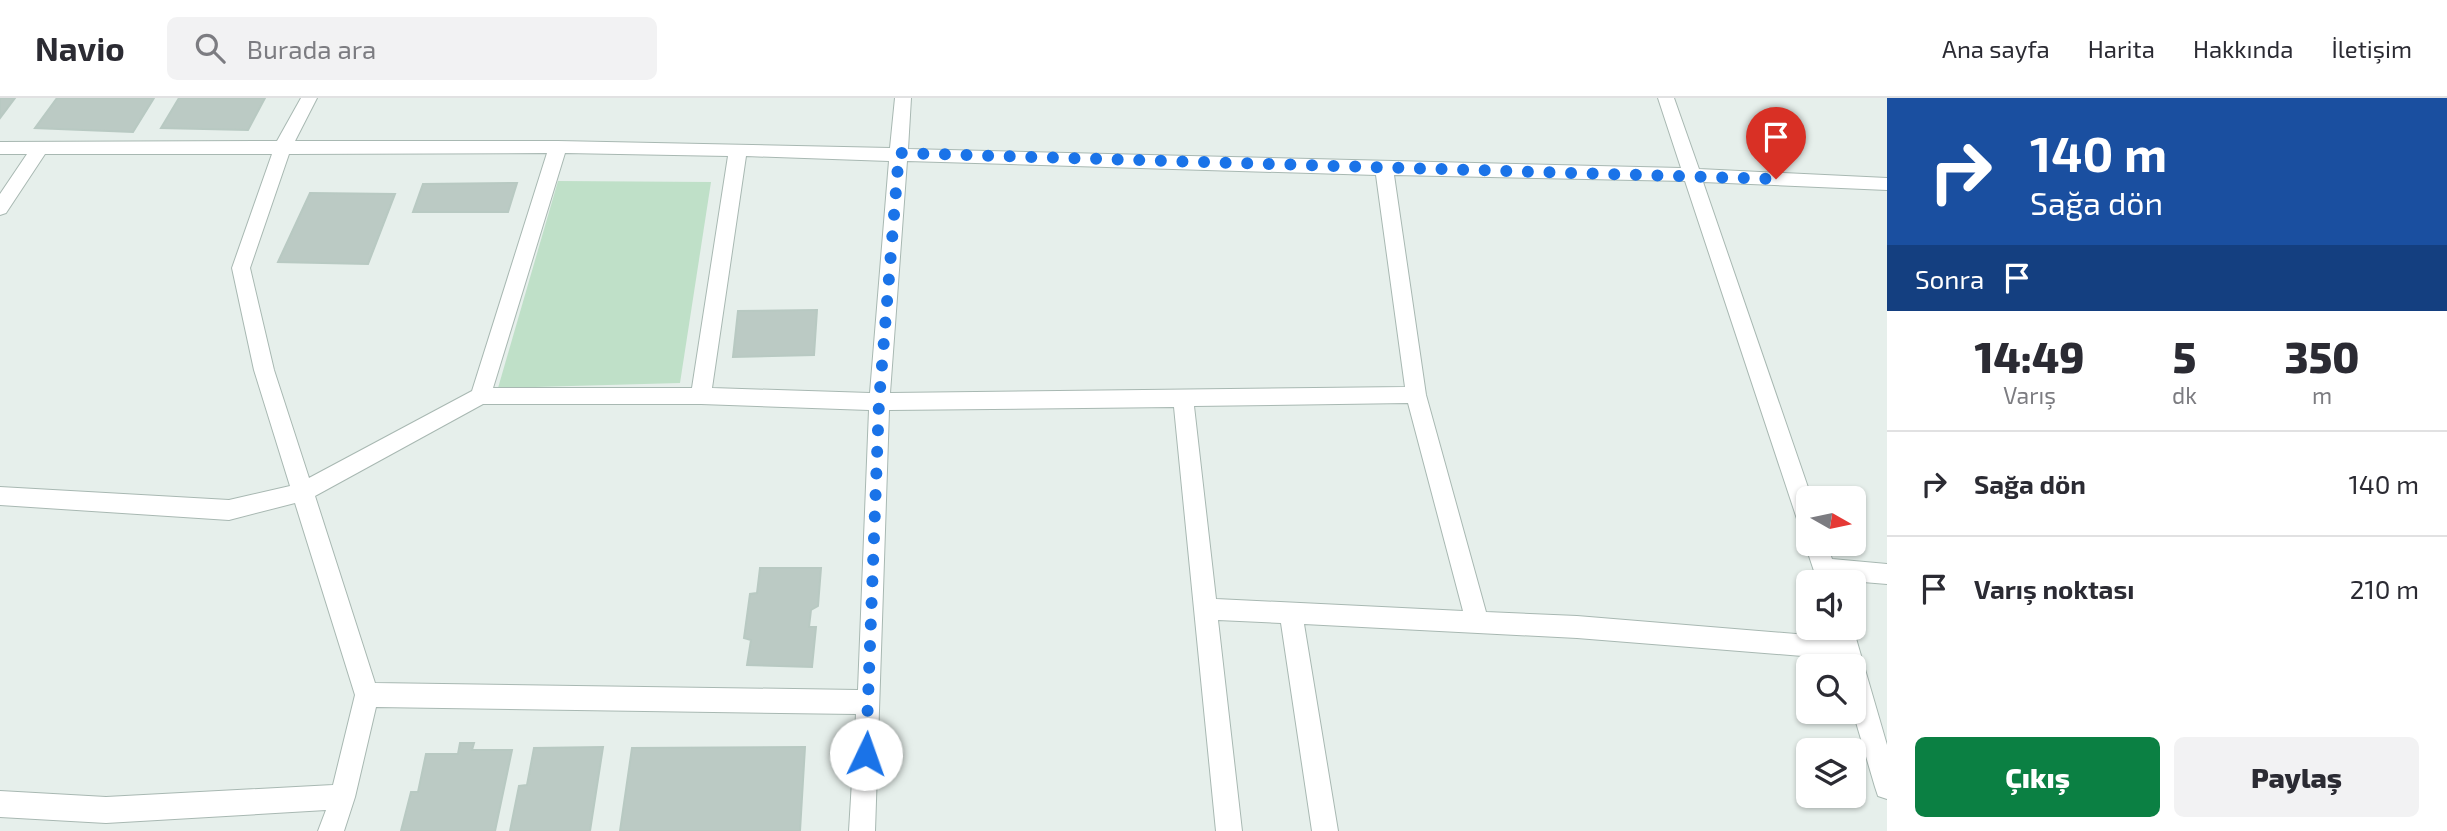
<!DOCTYPE html>
<html lang="tr">
<head>
<meta charset="utf-8">
<style>
  :root { --surface:#fff; --page:#f2f2f3; --text:#2b2b33; --muted:#7c7c81; --line:#e1e1e2; --accent:#0b8043 }
  body { margin:0; font-family:"Exo 2",sans-serif; background:var(--page); color:var(--text); height:100vh; display:flex; flex-direction:column; font-size:26px; white-space:nowrap }
  * { box-sizing:border-box; margin:0 }
  p { font-size:23px; color:var(--muted) }
  .icon { flex:none; width:38px; height:38px; fill:none; stroke:currentColor; stroke-width:2; stroke-linecap:round; stroke-linejoin:round }
  .map { position:relative; flex:1; overflow:hidden }
  .sheet { display:flex; flex-direction:column; background:var(--surface); width:560px }
  .sheet>* { flex:none }
  .top-card { background:#1a4fa0; color:#fff; overflow:hidden }
  .needle { width:46px; rotate:99deg }
  .fabs { position:absolute; left:1796px; top:388px; display:grid; gap:14px }
  .fabs a { display:grid; place-items:center; width:70px; height:70px; border-radius:10px; background:var(--surface); box-shadow:0 2px 5px #0004; font-size:35px }
  .pin { position:absolute; display:grid; place-items:center; width:60px; height:60px; color:#fff; margin:-72px -30px; border-radius:50% 50% 50% 0; rotate:-45deg; box-shadow:0 0 7px #0007 }
  .pin .icon { rotate:45deg }
  .me { position:absolute; width:77px; margin:-38px; rotate:3deg; stroke-linejoin:round; filter:drop-shadow(0 0 5px #0008) }
  .turn { display:flex; align-items:center; gap:24px; height:147px; padding:0 28px; font-size:32px }
  .turn .icon { width:91px; height:91px; stroke-width:2.5 }
  .turn b { display:block; font-size:49px; line-height:60px }
  .then { display:flex; align-items:center; height:66px; padding:0 28px; background:#0003; gap:14px; font-size:26px }
  .eta { display:flex; justify-content:space-evenly; align-items:center; height:119px; text-align:center }
  .eta b { font-size:42px; font-weight:800; line-height:49px }
  .action { display:flex; gap:14px; margin-top:auto; padding:14px 28px }
  .action a { flex:1; height:80px; border-radius:10px; background:var(--accent); color:#fff; font-size:28px; font-weight:800; line-height:80px; text-align:center }
  .action a+a { background:var(--page); color:var(--text) }
  ul { padding:0; list-style:none }
  li { display:flex; align-items:center; gap:21px; height:105px; padding:0 28px; border-top:2px solid var(--line) }
  li div { flex:1 }
  li b { display:block; font-size:26px }
  li em { font-style:normal }
  header { display:flex; align-items:center; gap:42px; box-sizing:border-box; height:98px; padding:0 35px; background:var(--surface); border-bottom:2px solid var(--line) }
  header strong { font-size:33px }
  nav { display:flex; gap:38px; margin-inline-start:auto; font-size:24px }
  .search { width:490px; height:63px; background:var(--page); display:flex; align-items:center; gap:18px; box-sizing:border-box; padding:0 24px; border-radius:10px; color:var(--muted); font-size:26px }
  main { display:flex; flex:1; min-height:0 }
  .map>svg:first-child { display:block }
  .green { fill:#bfe0c8 }
  .building { fill:#bbcac4; stroke:#b8c9c2; stroke-width:2 }
  .lines { fill:none; stroke-linecap:round; stroke-linejoin:round }
  .minor-casing { stroke:#a8b8b2; stroke-width:2 }
  .minor { fill:#fff; fill-rule:evenodd }
  .route { stroke:#1a73e8; stroke-width:12; stroke-dasharray:0 21.6 }
</style>
</head>
<body>
<header>
<strong>Navio</strong>
<div class="search"><svg class="icon" aria-label="search" viewBox="0 0 24 24"><circle cx="10" cy="10" r="6"/><path d="M15 15l6 6"/></svg>Burada ara</div>
<nav><a>Ana sayfa</a><a>Harita</a><a>Hakkında</a><a>İletişim</a></nav>
</header>
<main>
<div class="map">
<svg width="1887" height="733" viewBox="0 0 1887 733">
  <rect width="100%" height="100%" fill="#e6efeb"/>
  <polygon class="green" points="558,83 711,84 680,285 498,290"/>
  <g class="building">
    <polygon points="0,0 15,0 0,20"/>
    <polygon points="57,0 154,0 133,34 35,30"/>
    <polygon points="179,0 265,0 248,32 161,30"/>
    <polygon points="517,85 508,114 413,114 423,86"/>
    <polygon points="310,95 395,96 368,166 278,164"/>
    <polygon points="817,212 814,257 733,259 738,213"/>
    <polygon points="760,470 821,470 818,508 811,512 809,529 816,529 812,569 747,567 751,542 744,540 750,496 757,495"/>
    <polygon points="460,645 474,645 472,652 512,652 495,733 401,733 411,694 418,694 426,656 458,656"/>
    <polygon points="603,649 590,733 510,733 519,688 527,687 534,650"/>
    <polygon points="805,649 800,733 620,733 632,650"/>
  </g>
  <g class="lines">
    <defs>
      <g id="minor">
        <path d="M301,0h16l-22,43h263l332,7 5,-50h16l-3,51 773,19 -23,-70h16l25,71 188,9v12l-184,-8 109,317h-4v30l-8,-3 -3,-7 -112,-338 -291,-6 32,220 60,217 91,4 255,21 -2,-9h23l34,117v54l-9,-3 -3,-9 -22,-75v-45h-11l-3,-8 -262,-21 -273,-14 34,207h-26l-31,-208 -63,-3 24,211h-26l-42,-424 -285,3 -14,421h-26l7,-117 -480,-7 -21,90 -11,34h-26l8,-21 -220,13 -106,-6v-26l106,6 227,-12 22,-90 -60,-192 -66,17 -229,-15v-18l229,13 61,-14 -36,-116 -22,-102 40,-114h-227l-39,59 -6,2v-21l27,-40h-27v-12l277,-1zM547,55l-75,238 -163,87 -35,-108 -24,-102 39,-114zM565,55l163,3 -36,232h-199zM746,58l143,5 -19,232 -158,-5zM907,63l469,14 29,212 -515,6zM1408,305l55,208 -247,-12 -22,-193zM483,306h218l168,6 -11,280 -483,-7 -60,-187z"/>
        <polygon points="1808,440 1808,446 1827,446 1832,461 1887,466 1887,486 1839,482 1838,485 1818,485 1805,446"/>
      </g>
    </defs>
    <use href="#minor" class="minor-casing"/>
    <use href="#minor" class="minor"/>
  </g>
  <g class="lines">
    <polyline class="route" points="866,656 879,304 899,55 1776,81"/>
  </g>
</svg>
<div class="fabs">
<a><svg class="needle" viewBox="-14 -14 28 28"><path d="M0-13l5 13h-10z" fill="#e53935"/><path d="M0 13l5-13h-10z" fill="#7c7c81"/></svg></a>
<a><svg class="icon" aria-label="sound" viewBox="0 0 24 24"><path d="M4 9h4l5-4v14l-5-4H4zM17 9q2 3 0 6"/></svg></a>
<a><svg class="icon" aria-label="search" viewBox="0 0 24 24"><circle cx="10" cy="10" r="6"/><path d="M15 15l6 6"/></svg></a>
<a><svg class="icon" aria-label="layers" viewBox="0 0 24 24"><path d="M12 4l9 5-9 5-9-5zM3 14l9 5 9-5"/></svg></a>
</div>
<div class="pin" style="left:1776px;top:81px;background:#d93025"><svg class="icon" aria-label="arrive" viewBox="0 0 24 24"><path d="M6 21V4h12l-3 4 3 4H6"/></svg></div>
<svg class="me" style="left:866px;top:656px" viewBox="-20 -20 40 40"><circle r="19" fill="#fff"/><path d="M0-13L10 11 0 6-10 11z" fill="#1a73e8"/></svg>
</div>
<section class="sheet">
<div class="top-card">
<div class="turn"><svg class="icon" aria-label="right" viewBox="0 0 24 24"><path d="M7 20v-9h11M14 6l5 5-5 5"/></svg><div><b>140 m</b>Sağa dön</div></div>
<div class="then">Sonra<svg class="icon" aria-label="arrive" viewBox="0 0 24 24"><path d="M6 21V4h12l-3 4 3 4H6"/></svg></div>
</div>
<div class="eta">
<div><b>14:49</b><p>Varış</p></div>
<div><b>5</b><p>dk</p></div>
<div><b>350</b><p>m</p></div>
</div>
<ul>
<li><svg class="icon" aria-label="right" viewBox="0 0 24 24"><path d="M7 20v-9h11M14 6l5 5-5 5"/></svg><div><b>Sağa dön</b></div><em>140 m</em></li>
<li><svg class="icon" aria-label="arrive" viewBox="0 0 24 24"><path d="M6 21V4h12l-3 4 3 4H6"/></svg><div><b>Varış noktası</b></div><em>210 m</em></li>
</ul>
<div class="action"><a>Çıkış</a><a>Paylaş</a></div>
</section>
</main>
</body>
</html>
